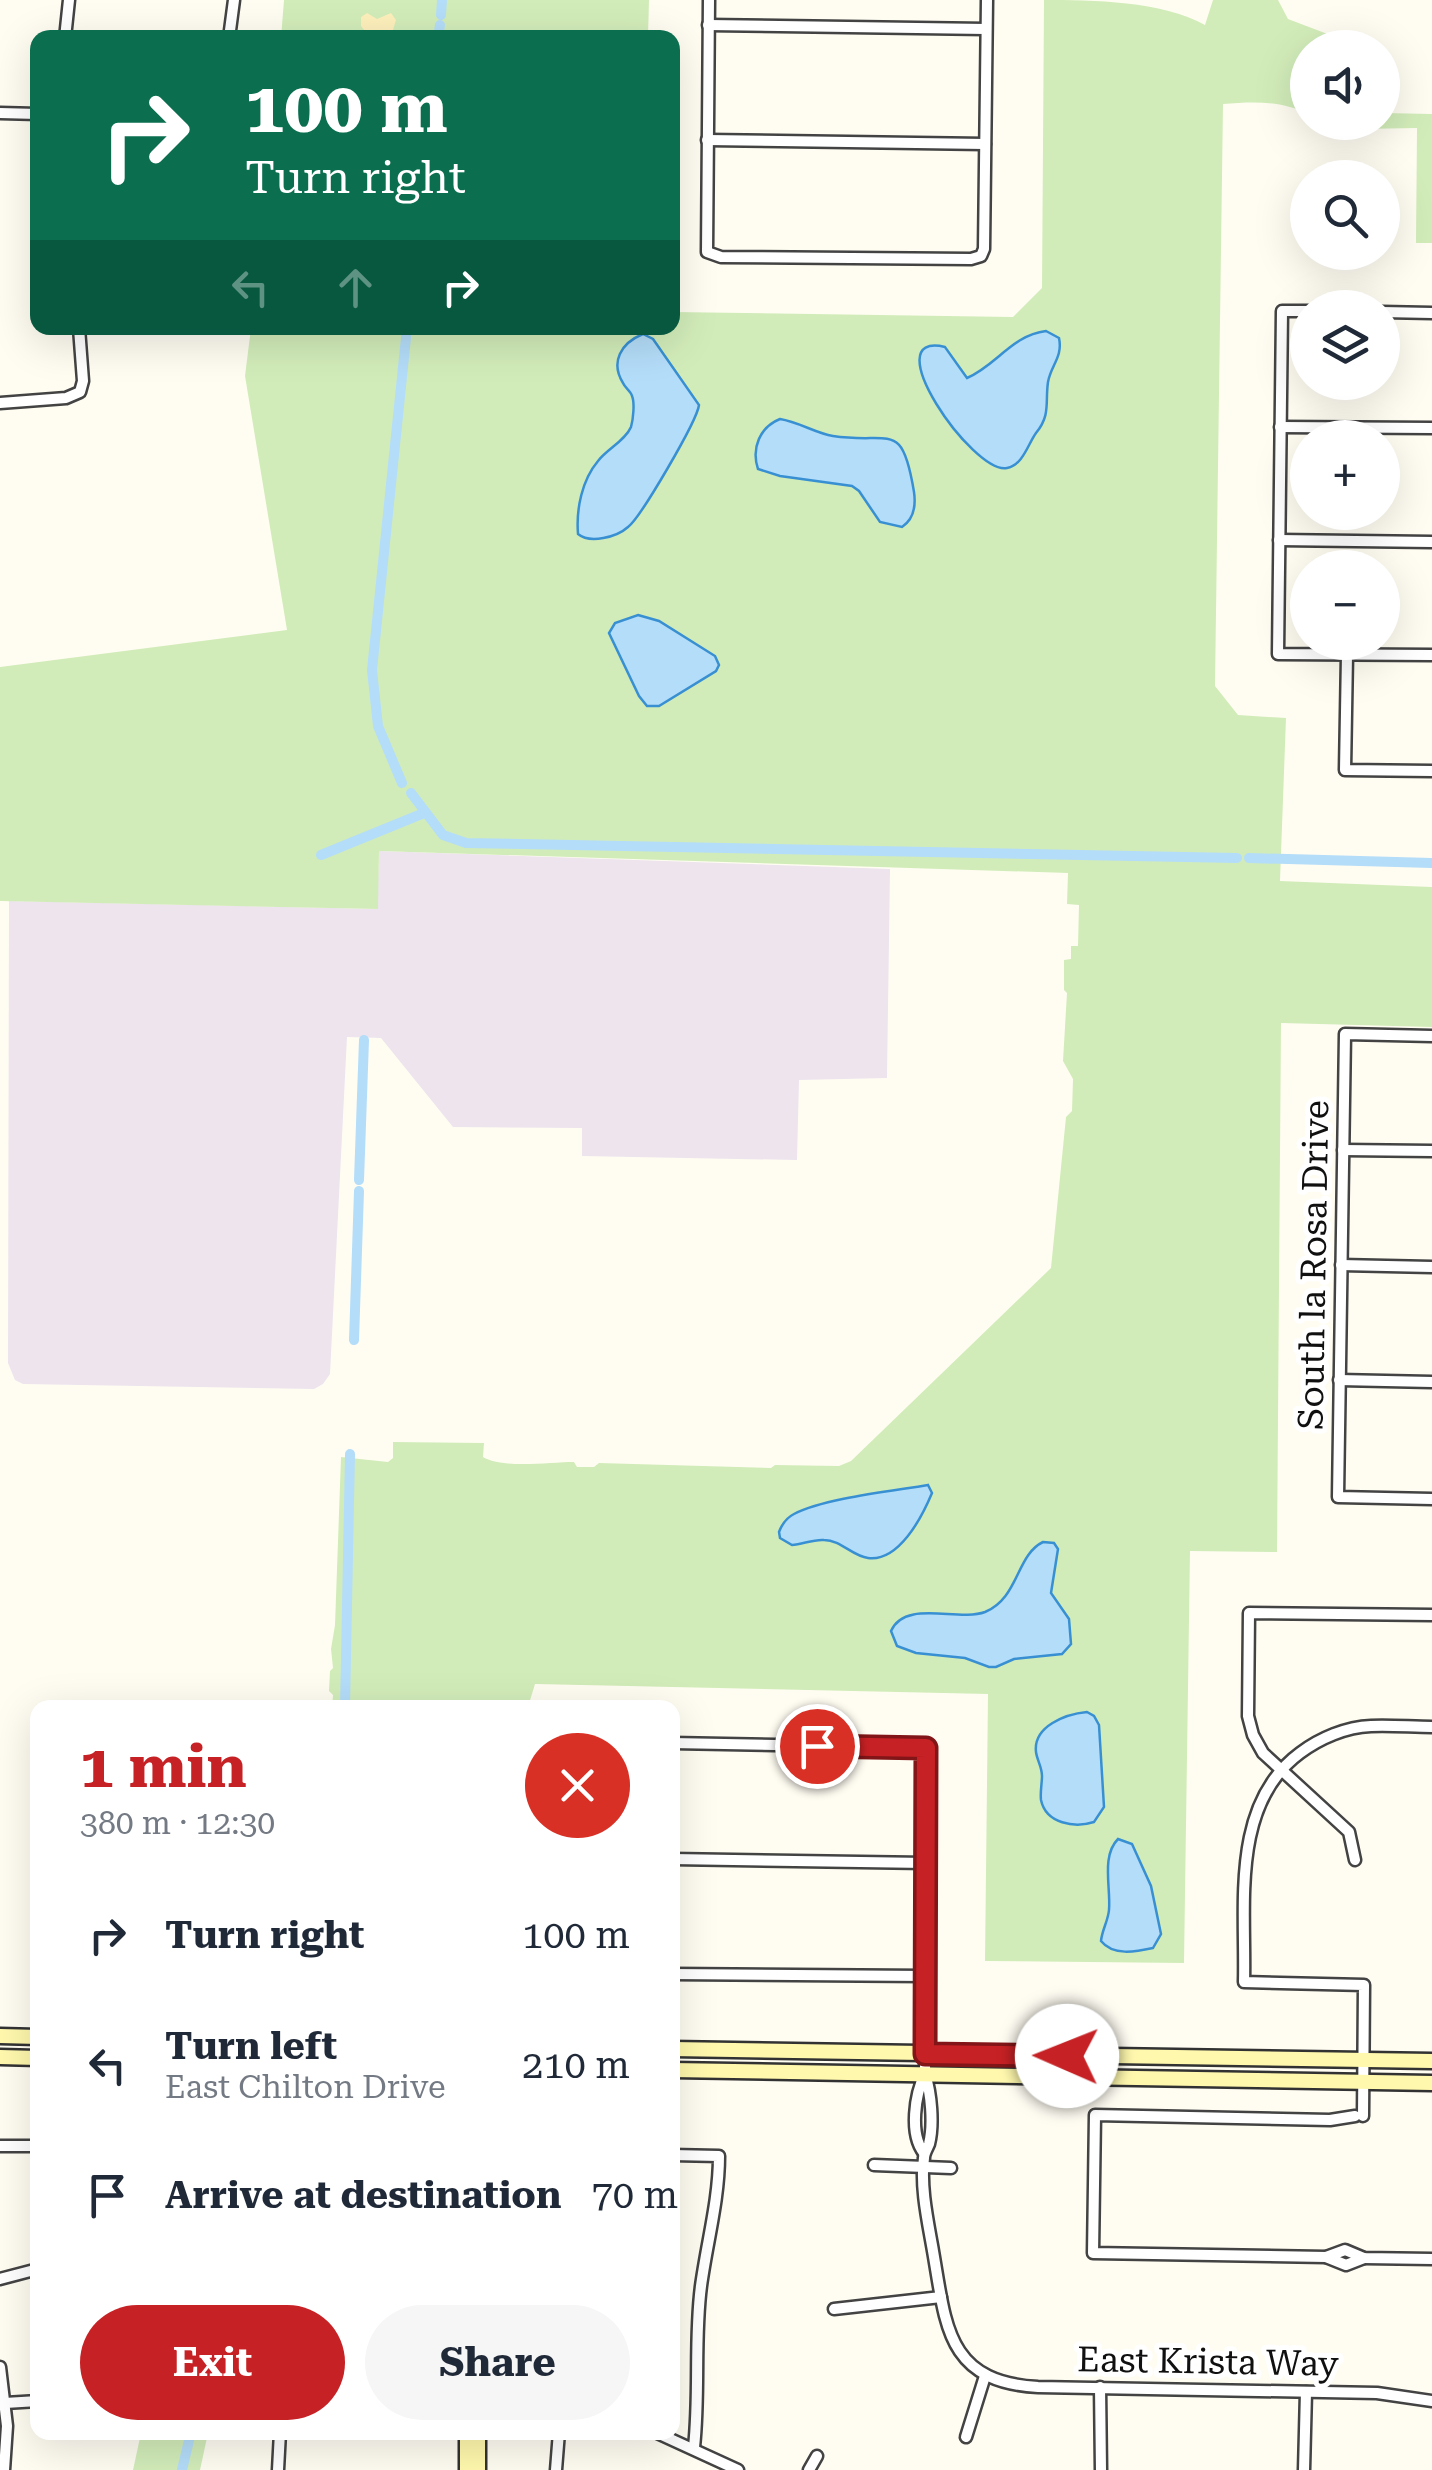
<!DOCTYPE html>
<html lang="en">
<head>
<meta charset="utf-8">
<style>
  :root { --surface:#fff; --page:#f6f6f7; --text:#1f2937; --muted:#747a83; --accent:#c62124 }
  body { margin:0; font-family:"Roboto Serif",serif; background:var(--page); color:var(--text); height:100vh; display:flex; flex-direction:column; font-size:38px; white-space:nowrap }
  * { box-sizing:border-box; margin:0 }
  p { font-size:32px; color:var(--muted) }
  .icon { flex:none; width:55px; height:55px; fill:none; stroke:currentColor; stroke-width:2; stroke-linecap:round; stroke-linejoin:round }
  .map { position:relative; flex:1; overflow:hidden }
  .sheet { position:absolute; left:30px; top:1700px; width:650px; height:740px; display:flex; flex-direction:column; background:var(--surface); border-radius:20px; box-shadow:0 10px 40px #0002 }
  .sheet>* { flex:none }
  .top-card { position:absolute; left:30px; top:30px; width:650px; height:305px; border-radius:20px; box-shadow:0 10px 40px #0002; background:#0b6e4f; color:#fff; overflow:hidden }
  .controls { position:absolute; left:1290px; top:30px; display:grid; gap:20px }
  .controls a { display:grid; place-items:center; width:110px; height:110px; border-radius:50%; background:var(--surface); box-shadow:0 10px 40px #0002; font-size:50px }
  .pin { position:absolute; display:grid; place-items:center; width:85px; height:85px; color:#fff; margin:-42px; border:5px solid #fff; border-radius:50%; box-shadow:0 2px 10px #0007 }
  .me { position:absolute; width:110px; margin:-55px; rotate:271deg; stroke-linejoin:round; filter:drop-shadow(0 0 8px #0008) }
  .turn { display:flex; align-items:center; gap:35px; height:210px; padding:0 50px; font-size:45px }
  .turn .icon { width:130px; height:130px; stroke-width:2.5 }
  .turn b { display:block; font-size:70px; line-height:85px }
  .lanes { display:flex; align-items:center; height:95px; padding:0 50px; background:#0003; justify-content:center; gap:50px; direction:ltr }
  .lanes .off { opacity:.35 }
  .round { display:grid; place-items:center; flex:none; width:105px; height:105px; border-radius:52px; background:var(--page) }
  .summary { display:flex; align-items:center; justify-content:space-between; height:170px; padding:0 50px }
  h1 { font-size:60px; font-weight:700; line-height:75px; color:var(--accent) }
  .button { display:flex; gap:20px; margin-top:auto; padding:20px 50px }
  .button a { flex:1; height:115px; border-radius:60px; background:var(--accent); color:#fff; font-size:40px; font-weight:700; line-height:115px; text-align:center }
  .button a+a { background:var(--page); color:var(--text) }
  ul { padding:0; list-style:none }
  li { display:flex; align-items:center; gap:30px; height:130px; padding:0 50px }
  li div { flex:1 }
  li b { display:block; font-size:38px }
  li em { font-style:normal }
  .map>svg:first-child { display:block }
  .industrial { fill:#ede4ee }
  .green { fill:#d2ecb9 }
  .sand { fill:#fdf0bc }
  .water { fill:#b4ddf9; stroke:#3890d3; stroke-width:2.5 }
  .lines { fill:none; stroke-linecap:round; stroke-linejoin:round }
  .canal { stroke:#b4ddf9; stroke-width:10 }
  .street-casing { stroke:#434343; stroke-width:15 }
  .secondary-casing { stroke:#323232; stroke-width:19 }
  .street { stroke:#fff; stroke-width:10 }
  .secondary { stroke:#fff8ad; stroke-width:14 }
  .route-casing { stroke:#811517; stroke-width:25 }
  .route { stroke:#c62124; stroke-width:18 }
  .labels { text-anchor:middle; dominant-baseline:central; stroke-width:10; stroke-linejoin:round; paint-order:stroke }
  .street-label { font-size:35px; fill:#101010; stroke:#fff }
</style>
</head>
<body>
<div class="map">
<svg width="1432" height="2470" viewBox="0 0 1432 2470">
  <rect width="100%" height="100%" fill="#fffdf2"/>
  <polygon class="industrial" points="379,851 890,869 887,1078 799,1080 797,1160 582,1156 582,1128 453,1127 381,1038 347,1037 330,1374 323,1384 314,1389 23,1384 15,1380 8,1363 9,901 377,909"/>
  <g class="green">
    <polygon points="284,0 649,0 648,37 281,38"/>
    <path d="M1044,0c49,0 118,1 161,25l8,-25h65l10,19 71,27 -51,2 -1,66c-26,-14 -55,-12 -84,-10l-8,582 23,29 48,3 -6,163 152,6v140l-151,-4 -4,529 -87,-1 -6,412 -199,-2 3,-267 -453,-10 -7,23 -196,1 1,-13 -4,-4 1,-20 3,-3 -2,-19 4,-24 6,-168 47,5 5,-4v-16l91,1 -1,14c20,12 66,5 91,5l3,5h17l5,-4 172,5 4,-3 64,1 12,-5 200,-193 15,-151 6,-6 1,-32 -10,-18 4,-68 -3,-3v-30l7,-1v-13h7l1,-41 -12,-1 1,-31 -689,-22 -1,58 -378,-8v-234l287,-37 -42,-254 6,-48h421l1,-16 340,5 29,-29z"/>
    <polygon points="1383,113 1432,114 1432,243 1416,243 1417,128 1360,129 1360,123 1382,122"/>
    <polygon points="141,2433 208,2433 200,2470 133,2470"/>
  </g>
  <path class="sand" d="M367,13l10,6 14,-6 5,7 -3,10c-12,9 -23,9 -32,-4v-9z"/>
  <g class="water">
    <path d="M1046,331l13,7c4,19 -8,27 -11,44 -3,20 3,33 -12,51 -8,11 -13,32 -29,35 -34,7 -134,-138 -62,-121l22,31c29,-12 45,-43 79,-47z"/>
    <path d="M643,334l10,5 46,66c-2,16 -58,112 -71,122 -11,10 -38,17 -50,7 -2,-25 4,-54 20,-73 9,-12 27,-20 33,-34 2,-7 4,-24 1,-31 -1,-5 -7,-8 -9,-13 -13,-21 -2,-40 20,-49z"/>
    <path d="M780,419c19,3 35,14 53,17 58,9 69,-18 81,56 2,14 0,27 -12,35l-22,-5 -21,-31 -7,-5 -72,-10 -22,-7c-7,-21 2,-42 22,-50z"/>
    <polygon points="638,615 659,621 715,656 719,665 716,671 659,706 647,706 639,696 609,633 615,623"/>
    <path d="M928,1485l4,8c-10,24 -33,69 -64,65 -16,-2 -27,-18 -44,-18 -10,-1 -21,4 -32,5l-12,-7 -1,-6c3,-8 7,-14 15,-18 31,-16 99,-23 134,-29z"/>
    <path d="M1043,1542l11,1 4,6 -7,44 18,26 2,25 -9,10 -48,5 -18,8h-7l-24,-9 -49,-5 -19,-7 -6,-15c14,-32 67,-9 94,-19 34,-14 31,-57 58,-70z"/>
    <path d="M1087,1712l7,4 5,9 5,82 -10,15c-19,6 -48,2 -53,-22 -1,-8 1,-17 1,-24 0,-9 -5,-16 -6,-24 -3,-26 30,-38 51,-40z"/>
    <path d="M1118,1839l14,5 19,42 10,48 -8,14c-18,4 -40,8 -52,-7 1,-11 7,-20 8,-31 2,-22 -8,-54 9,-71z"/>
  </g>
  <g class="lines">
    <g class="canal">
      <polyline points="441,15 442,0"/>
      <polyline points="438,38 440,25"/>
      <polyline points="402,783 378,726 372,670 407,328"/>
      <polyline points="411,793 443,835 466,843 1237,858"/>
      <polyline points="321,855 424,813"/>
      <polyline points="1249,858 1432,863"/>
      <polyline points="359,1180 364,1040"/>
      <polyline points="354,1340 359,1191"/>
      <polyline points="345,1708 350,1454"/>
      <polyline points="182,2470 191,2432"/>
    </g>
    <defs>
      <g id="street">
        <polyline points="709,0 707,252 721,257 971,259 981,256 984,249 987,0"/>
        <polyline points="708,25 986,29"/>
        <polyline points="65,38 69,0"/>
        <polyline points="229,38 234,0"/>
        <polyline points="0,113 38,114"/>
        <polyline points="707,140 985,144"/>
        <polyline points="1308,311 1282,311 1278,654 1432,655"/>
        <polyline points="1382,312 1432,313"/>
        <polyline points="0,403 66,398 80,392 83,381 79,328"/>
        <polyline points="1280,427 1432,428"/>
        <polyline points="1279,540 1432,542"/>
        <polyline points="1347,655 1345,770 1432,771"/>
        <polyline points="1432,1036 1345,1034 1338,1497 1432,1499"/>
        <polyline points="1343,1150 1432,1151"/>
        <polyline points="1341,1265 1432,1267"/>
        <polyline points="1339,1380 1432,1382"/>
        <path d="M672,1743l254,5 -1,326c6,19 9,50 4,70 -2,5 -5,9 -5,14 -4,29 4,64 9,93 13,74 13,131 105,136l339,6 55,8"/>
        <polyline points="672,1859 926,1863"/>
        <polyline points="1355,1860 1349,1832 1263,1753 1253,1735 1248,1716 1249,1613 1432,1615"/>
        <polyline points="672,1974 925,1976"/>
        <polyline points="1355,2116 1330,2120 1095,2115 1093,2253 1326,2257 1345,2250 1364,2258 1432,2259"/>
        <path d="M1363,2116l1,-131 -120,-3c2,-77 -14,-177 56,-229 20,-15 46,-26 71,-27 20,-1 41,1 61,1"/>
        <polyline points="0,2146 38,2146"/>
        <path d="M924,2153c-15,-19 -9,-59 1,-79"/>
        <path d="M672,2155l47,1c0,44 -12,86 -18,130 -7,53 -1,107 -7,161"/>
        <polyline points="874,2165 951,2168"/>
        <polyline points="1326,2257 1346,2265 1364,2258"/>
        <polyline points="0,2279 38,2269"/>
        <polyline points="834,2309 941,2297"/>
        <polyline points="0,2367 7,2426 4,2470"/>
        <polyline points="1100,2387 1101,2470"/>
        <polyline points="5,2403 38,2401"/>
        <polyline points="655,2432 738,2470"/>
        <polyline points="966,2437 985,2376"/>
        <polyline points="278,2470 280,2432"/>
        <polyline points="556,2470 559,2432"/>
        <polyline points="809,2470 817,2456"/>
        <polyline points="1304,2470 1306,2392"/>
      </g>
      <g id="secondary">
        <polyline points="0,2036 38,2037"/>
        <polyline points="672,2049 1432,2061"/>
        <polyline points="0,2057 38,2058"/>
        <polyline points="672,2070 1432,2083"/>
        <polyline points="467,2470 467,2432"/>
        <polyline points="478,2470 478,2432"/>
      </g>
    </defs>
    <use href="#street" class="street-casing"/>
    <use href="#secondary" class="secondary-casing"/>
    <use href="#street" class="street"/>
    <use href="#secondary" class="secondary"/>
  </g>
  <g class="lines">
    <defs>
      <polyline id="route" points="817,1746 926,1748 925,2054 1067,2056"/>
    </defs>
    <use href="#route" class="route-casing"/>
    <use href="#route" class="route"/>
  </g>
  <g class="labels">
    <g class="street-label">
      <text transform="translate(1314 1265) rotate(-89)">South la Rosa Drive</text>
      <text transform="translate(1208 2362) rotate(1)">East Krista Way</text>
    </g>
  </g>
</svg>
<div class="controls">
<a><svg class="icon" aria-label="sound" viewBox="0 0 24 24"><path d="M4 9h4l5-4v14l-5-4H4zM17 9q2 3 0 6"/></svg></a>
<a><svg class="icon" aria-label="search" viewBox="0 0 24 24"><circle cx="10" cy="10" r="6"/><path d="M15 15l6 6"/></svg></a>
<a><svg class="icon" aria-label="layers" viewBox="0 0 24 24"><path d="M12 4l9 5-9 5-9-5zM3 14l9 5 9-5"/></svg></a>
<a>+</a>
<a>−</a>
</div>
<div class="pin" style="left:817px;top:1746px;background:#d93025"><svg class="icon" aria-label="arrive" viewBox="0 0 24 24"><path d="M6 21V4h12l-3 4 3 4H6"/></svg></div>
<svg class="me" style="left:1067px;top:2056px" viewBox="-20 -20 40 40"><circle r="19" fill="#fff"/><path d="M0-13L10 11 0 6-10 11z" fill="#c62124"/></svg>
<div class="top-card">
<div class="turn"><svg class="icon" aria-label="right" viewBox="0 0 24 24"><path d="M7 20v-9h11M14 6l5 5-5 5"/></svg><div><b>100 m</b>Turn right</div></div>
<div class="lanes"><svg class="icon off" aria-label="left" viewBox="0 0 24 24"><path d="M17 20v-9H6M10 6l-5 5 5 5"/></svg><svg class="icon off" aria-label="ahead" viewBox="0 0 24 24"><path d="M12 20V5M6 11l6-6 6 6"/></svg><svg class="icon" aria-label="right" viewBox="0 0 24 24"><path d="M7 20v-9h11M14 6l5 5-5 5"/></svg></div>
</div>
<section class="sheet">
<div class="summary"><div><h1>1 min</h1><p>380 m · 12:30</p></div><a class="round" style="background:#d93025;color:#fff"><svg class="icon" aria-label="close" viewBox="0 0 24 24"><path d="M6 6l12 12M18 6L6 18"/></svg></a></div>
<ul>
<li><svg class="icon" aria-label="right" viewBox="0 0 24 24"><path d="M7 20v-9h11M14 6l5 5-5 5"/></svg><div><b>Turn right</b></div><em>100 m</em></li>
<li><svg class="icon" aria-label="left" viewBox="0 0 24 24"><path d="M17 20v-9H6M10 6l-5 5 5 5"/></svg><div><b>Turn left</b><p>East Chilton Drive</p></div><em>210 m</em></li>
<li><svg class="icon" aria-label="arrive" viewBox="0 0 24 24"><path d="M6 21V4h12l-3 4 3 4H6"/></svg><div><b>Arrive at destination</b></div><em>70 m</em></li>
</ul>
<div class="button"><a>Exit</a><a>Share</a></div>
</section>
</div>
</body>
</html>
